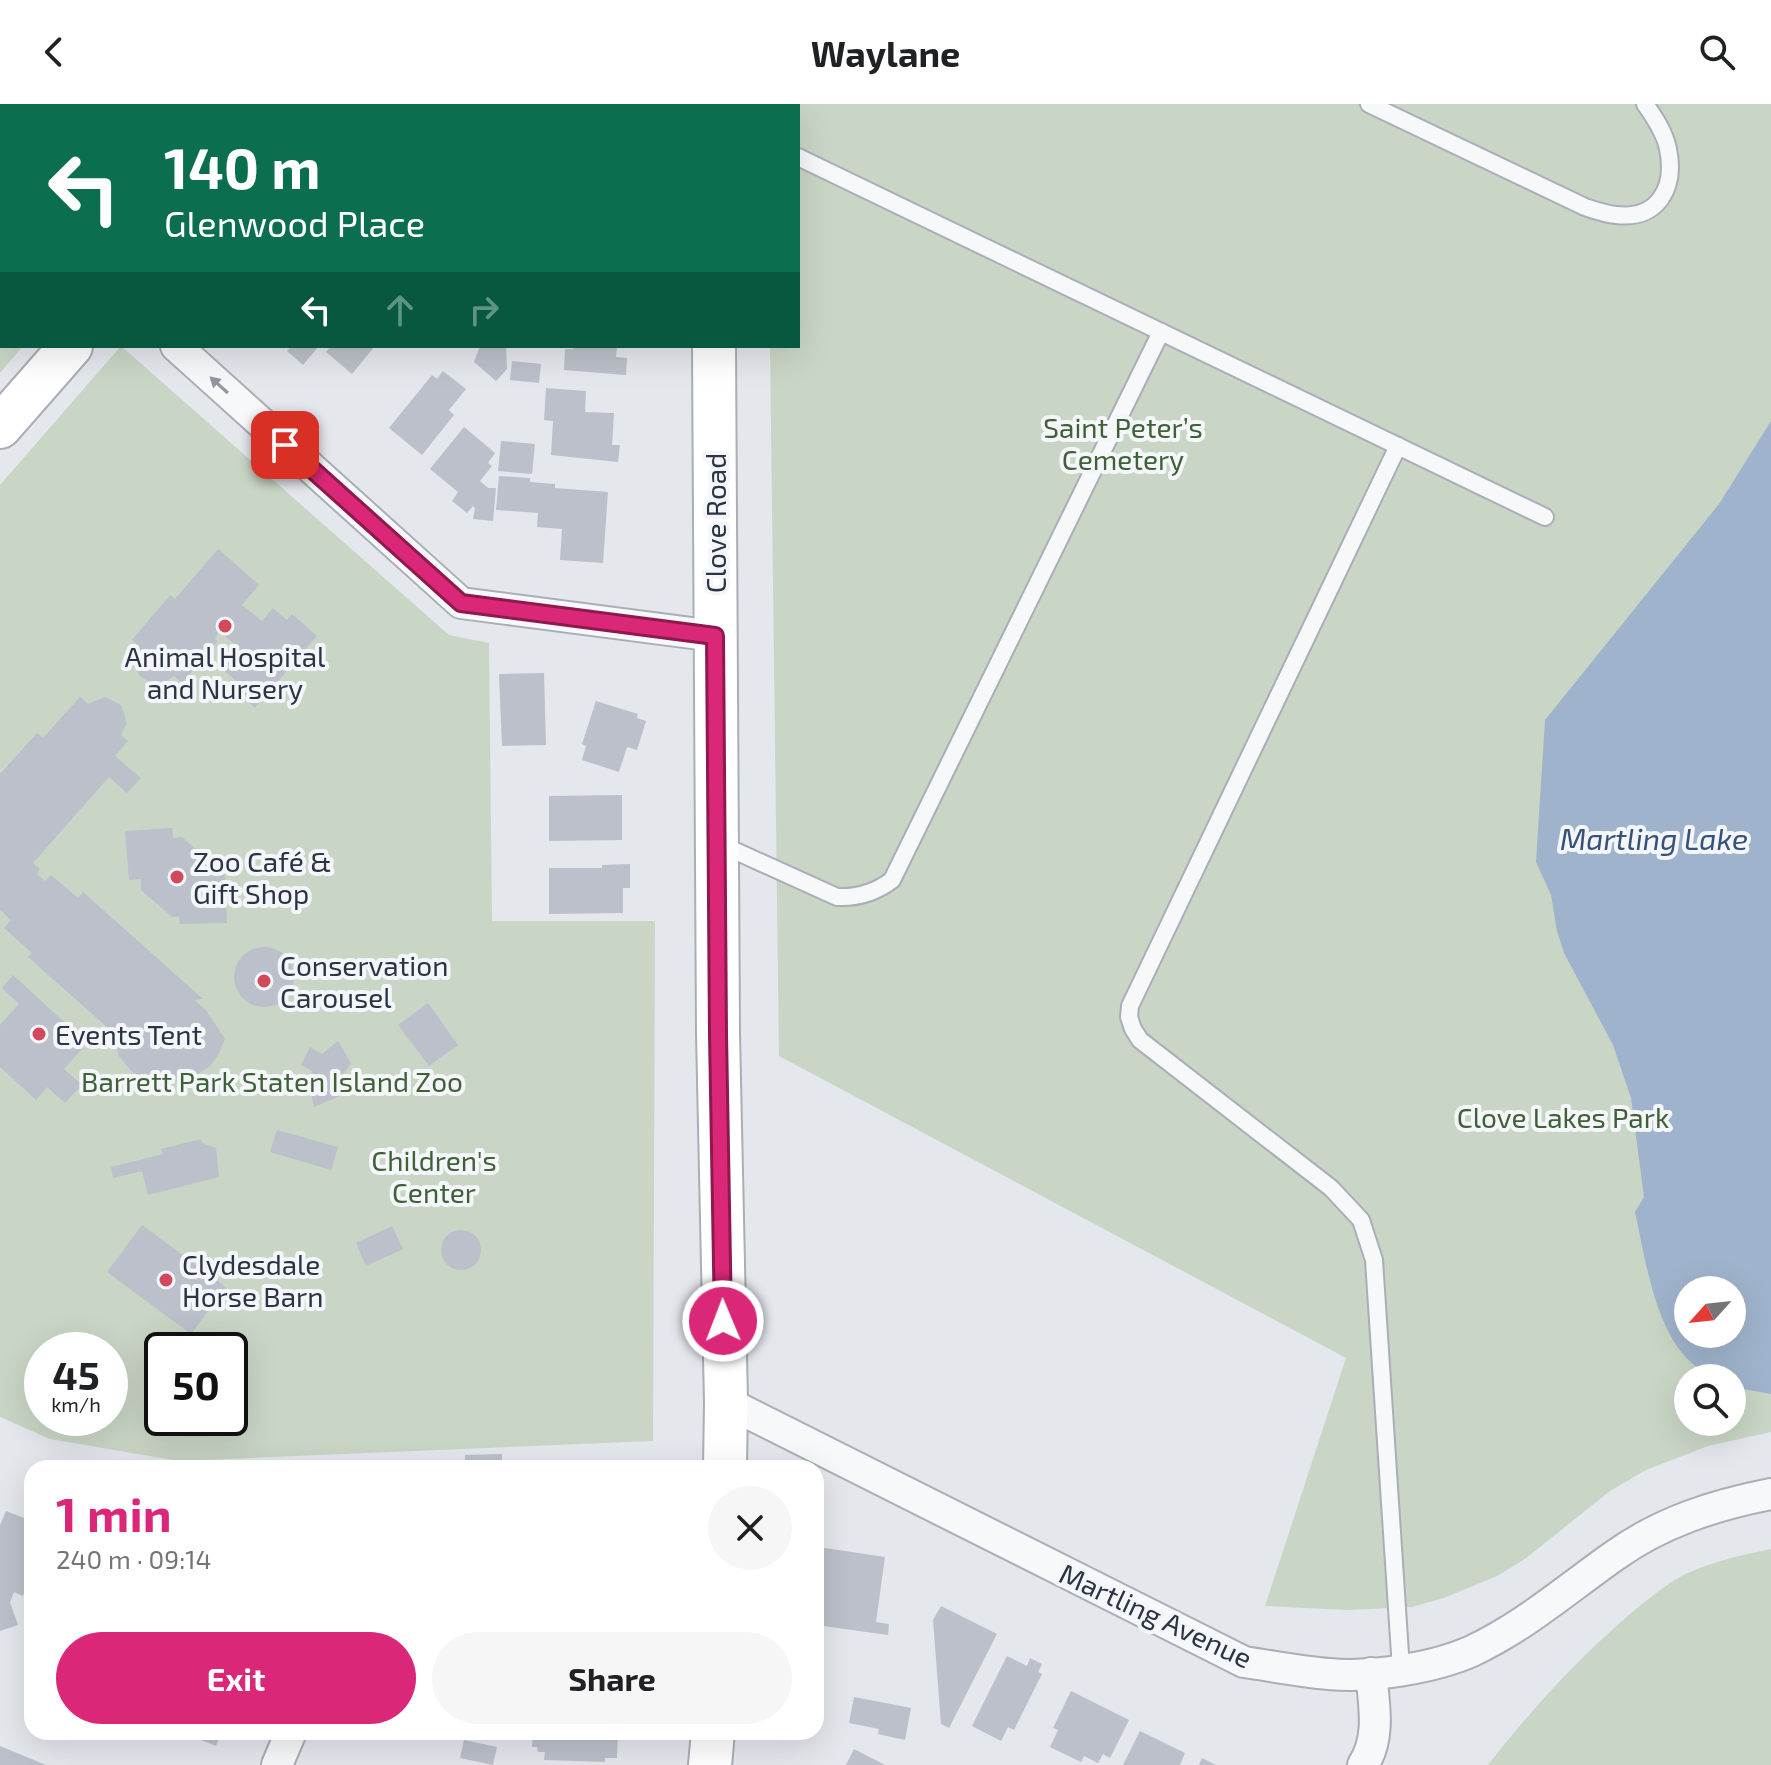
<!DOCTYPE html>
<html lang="en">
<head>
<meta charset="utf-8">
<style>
  :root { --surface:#fff; --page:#f6f6f6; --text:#202124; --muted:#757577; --accent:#db2777 }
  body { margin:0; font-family:"Exo 2",sans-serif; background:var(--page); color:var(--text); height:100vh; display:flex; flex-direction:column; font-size:30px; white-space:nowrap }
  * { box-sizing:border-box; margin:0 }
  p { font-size:26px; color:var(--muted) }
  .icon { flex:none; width:44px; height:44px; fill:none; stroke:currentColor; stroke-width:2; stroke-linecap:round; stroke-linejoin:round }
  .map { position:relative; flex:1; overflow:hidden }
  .details { position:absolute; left:24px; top:1356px; width:800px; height:280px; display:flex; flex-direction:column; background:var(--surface); border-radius:24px; box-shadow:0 8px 32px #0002 }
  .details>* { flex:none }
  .banner { position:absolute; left:0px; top:0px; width:800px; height:244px; box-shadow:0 8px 32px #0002; background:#0b6e4f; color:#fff; overflow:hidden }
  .needle { width:52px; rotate:243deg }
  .fabs { position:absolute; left:1674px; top:1172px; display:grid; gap:16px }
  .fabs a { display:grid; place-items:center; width:72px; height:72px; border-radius:50%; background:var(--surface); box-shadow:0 8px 32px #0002; font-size:40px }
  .speed { position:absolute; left:24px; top:1228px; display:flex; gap:16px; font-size:40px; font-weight:700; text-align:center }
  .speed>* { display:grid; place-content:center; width:104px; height:104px; border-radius:50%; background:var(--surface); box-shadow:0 8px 32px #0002; line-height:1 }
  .speed small { font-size:20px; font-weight:400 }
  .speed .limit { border:4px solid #111; border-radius:12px; background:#fff; color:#111 }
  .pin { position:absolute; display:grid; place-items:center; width:68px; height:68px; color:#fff; margin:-34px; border-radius:16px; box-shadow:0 4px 12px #0006 }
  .me { position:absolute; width:88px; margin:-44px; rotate:359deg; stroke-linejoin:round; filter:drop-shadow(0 0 6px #0008) }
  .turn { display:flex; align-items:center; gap:28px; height:168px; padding:0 32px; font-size:36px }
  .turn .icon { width:104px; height:104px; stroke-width:2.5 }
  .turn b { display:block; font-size:56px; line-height:68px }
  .lanes { display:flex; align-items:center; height:76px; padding:0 32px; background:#0003; justify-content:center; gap:40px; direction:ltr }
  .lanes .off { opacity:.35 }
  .round { display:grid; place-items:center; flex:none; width:84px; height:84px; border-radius:42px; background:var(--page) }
  .head { display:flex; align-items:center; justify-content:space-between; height:136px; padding:0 32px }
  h1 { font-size:48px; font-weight:700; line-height:60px; color:var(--accent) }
  .button { display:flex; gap:16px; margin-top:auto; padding:16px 32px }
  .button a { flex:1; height:92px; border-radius:48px; background:var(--accent); color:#fff; font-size:32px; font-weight:700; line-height:92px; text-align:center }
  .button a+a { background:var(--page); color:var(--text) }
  header { display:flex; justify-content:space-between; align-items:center; height:104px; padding:0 32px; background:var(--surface); font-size:36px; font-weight:700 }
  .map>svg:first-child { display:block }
  .green { fill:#c9d6c5; fill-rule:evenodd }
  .water { fill:#9fb4cc; fill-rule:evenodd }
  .building { fill:#bbc0ca }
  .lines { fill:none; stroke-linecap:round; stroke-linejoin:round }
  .lane-casing { stroke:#a9aeb7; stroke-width:20 }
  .street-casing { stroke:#a9aeb7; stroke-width:34 }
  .secondary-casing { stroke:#a9aeb7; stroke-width:46 }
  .lane { stroke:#f7f8fa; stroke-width:16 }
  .street { stroke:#f7f8fa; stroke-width:30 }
  .secondary { stroke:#fff; stroke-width:42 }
  .oneway { fill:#9196a0 }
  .route-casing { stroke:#8e194d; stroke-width:20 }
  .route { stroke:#db2777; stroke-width:14 }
  .poi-dot { fill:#d1495b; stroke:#f4f6f9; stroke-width:3 }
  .labels { text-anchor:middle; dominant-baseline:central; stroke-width:8; stroke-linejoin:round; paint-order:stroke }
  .park-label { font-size:28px; fill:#3f6138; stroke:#f4f6f9 }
  .street-label { font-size:28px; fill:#2b3445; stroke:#f4f6f9 }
  .poi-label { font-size:28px; fill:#2b3445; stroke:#f4f6f9; text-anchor:start }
  .water-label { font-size:30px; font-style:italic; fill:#34527a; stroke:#f4f6f9 }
</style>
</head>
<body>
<header><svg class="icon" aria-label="back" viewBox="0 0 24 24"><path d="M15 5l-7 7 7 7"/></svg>Waylane<svg class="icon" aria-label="search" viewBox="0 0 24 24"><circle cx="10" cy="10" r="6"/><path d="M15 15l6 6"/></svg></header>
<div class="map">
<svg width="1771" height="1661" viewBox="0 0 1771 1661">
  <rect width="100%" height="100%" fill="#e4e7ec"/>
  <g class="green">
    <path d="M767,0h1004v1328l-63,14 -62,24 -36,21 -85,68 -28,17 -53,22 -32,9 -64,3 -83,-4 81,-248 -567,-302 -9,-710h28v-240zM1688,1186h44v44h-44zM1688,1274h44v44h-44z"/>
    <polygon points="0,226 2,242 23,242 0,269"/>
    <path d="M121,242l328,289 40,8 3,278h163l-2,520 -474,20 -129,-22 -50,-22v-932zM42,1246h68v68h-68zM162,1246h68v68h-68z"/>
    <path d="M1771,1445v216h-283c45,-58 98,-115 154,-161 15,-11 29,-24 46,-31 26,-12 55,-18 83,-24z"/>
  </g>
  <path class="water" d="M1771,317v973l-39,-7v-9c-72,0 -85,-113 -97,-166l9,-15 -13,-99 -18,-53 -49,-92 -7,-22 -6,-36 -15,-33 9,-142 174,-216zM1688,1186h44v44h-44z"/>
  <g class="building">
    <polygon points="291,242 319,242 303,261 287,247"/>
    <polygon points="331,242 375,242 352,270 326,248"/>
    <polygon points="480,242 506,242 507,265 496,277 474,258"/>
    <polygon points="573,242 617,242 616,253 627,254 626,271 564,266 565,245 573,245"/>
    <polygon points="512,257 541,260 539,279 510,276"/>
    <polygon points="443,267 466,285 449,306 454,311 422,351 389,324 432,271 437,275"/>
    <polygon points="546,284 586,287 585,308 614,309 612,341 620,341 618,358 551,351 553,317 544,316"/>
    <polygon points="464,323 495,349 488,359 492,362 480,377 488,384 496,384 493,417 473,415 475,404 473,402 467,409 452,397 458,388 430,365"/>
    <polygon points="501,337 535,340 532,370 498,367"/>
    <polygon points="499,372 530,374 530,378 555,380 555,384 608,388 603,459 560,456 562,425 537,423 538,409 496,406"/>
    <polygon points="218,445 259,481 242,501 262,517 273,504 287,516 292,510 317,532 255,604 237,588 242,582 220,563 238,543 219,527 215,535 218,537 182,579 174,572 165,578 149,578 140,572 135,562 135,552 139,542 132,536 170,491 175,495"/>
    <polygon points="544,569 546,641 502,642 499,570"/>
    <polygon points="80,593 88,600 105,593 121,601 127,619 121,631 128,637 115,652 141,674 127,689 109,673 33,759 40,765 37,770 45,777 51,771 78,794 83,788 203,895 194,896 205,905 225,935 218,951 210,962 187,977 156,979 132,968 118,951 117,932 28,853 32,849 4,824 11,816 0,806 0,670 37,629 43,634"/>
    <polygon points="596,597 638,610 637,614 646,617 637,646 627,643 619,668 582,656 586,642 582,640"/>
    <polygon points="622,691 622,736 549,737 549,692"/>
    <polygon points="172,724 173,734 182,733 216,763 216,771 225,771 227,819 180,820 179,812 172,813 141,786 141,775 129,776 125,727"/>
    <polygon points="630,760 630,784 623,784 623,809 549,810 549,764 602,764 602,761"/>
    <circle cx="264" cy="873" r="30"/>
    <polygon points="13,871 87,939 64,965 82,981 65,999 47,983 36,996 0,963 0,921 19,900 2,884"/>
    <polygon points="428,899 458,941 429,962 398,921"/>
    <polygon points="338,937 351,959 341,973 340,992 314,1003 309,981 312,967 301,961 310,943 322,950"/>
    <polygon points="277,1026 338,1043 331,1066 270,1048"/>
    <polygon points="201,1035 202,1039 216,1044 219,1073 148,1091 142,1067 113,1074 111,1063 163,1050 161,1045"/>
    <polygon points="142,1121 226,1183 191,1230 107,1168"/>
    <polygon points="392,1122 403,1145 366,1162 356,1139"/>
    <circle cx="461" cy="1146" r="20"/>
    <polygon points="502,1350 502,1364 465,1364 465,1351"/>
    <polygon points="6,1407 32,1417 26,1431 32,1433 32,1446 25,1463 32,1466 32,1471 23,1492 14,1488 10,1498 18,1521 0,1527 0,1421"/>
    <polygon points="818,1443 885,1453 876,1518 889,1520 888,1531 816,1521"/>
    <polygon points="941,1502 997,1530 949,1624 941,1620 933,1516"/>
    <polygon points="1007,1552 1027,1562 1030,1554 1042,1560 1038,1568 1042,1570 1014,1626 1008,1623 1001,1637 972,1622"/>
    <polygon points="1071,1587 1129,1616 1110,1654 1103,1650 1098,1659 1084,1652 1081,1658 1050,1643 1058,1626 1053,1624"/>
    <polygon points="854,1593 911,1604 905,1636 878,1630 879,1625 849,1619"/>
    <polygon points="1140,1627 1185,1649 1180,1661 1123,1661"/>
    <polygon points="181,1628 221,1628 216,1642"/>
    <polygon points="533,1628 618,1628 617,1654 605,1654 605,1658 544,1656 545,1648 538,1648 537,1643 532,1643"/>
    <polygon points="464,1636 497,1643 493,1661 460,1654"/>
    <polygon points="0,1642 46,1661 0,1661"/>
    <polygon points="854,1645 885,1661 846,1661"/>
    <polygon points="1202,1654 1216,1661 1199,1661"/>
  </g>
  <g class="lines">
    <defs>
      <g id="lane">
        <path d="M1369,0l216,103c9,3 20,7 31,8 42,5 60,-27 52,-66 -3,-16 -13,-31 -23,-45"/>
        <polyline points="798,53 1545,413"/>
        <polyline points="1398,342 1130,902 1129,913 1133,925 1140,936 1331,1084 1361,1116 1374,1156 1401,1565"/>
        <path d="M720,740l117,53c21,1 38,-4 55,-17l269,-548"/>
      </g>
      <g id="street">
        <polyline points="134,0 136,2"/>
        <polyline points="176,242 461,499 715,532"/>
        <path d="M726,1298l518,260c28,4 57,10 85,12 42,4 105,-6 143,-23 53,-25 95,-62 142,-95 47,-34 101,-51 157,-62"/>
        <polyline points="277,1661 291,1628"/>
        <path d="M1363,1661c18,-27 11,-61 8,-92"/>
      </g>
      <g id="secondary">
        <polyline points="712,0 712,2"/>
        <polyline points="275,2 277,0"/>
        <polyline points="714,242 718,930 726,1298 725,1364"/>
        <polyline points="0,323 71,242"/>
        <polyline points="710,1661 713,1628"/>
      </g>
    </defs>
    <use href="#lane" class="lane-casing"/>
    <use href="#street" class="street-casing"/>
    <use href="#secondary" class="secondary-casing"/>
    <use href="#lane" class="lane"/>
    <use href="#street" class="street"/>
    <use href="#secondary" class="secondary"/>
  </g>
  <defs><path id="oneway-solid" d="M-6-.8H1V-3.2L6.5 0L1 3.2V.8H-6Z" transform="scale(2)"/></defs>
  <use class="oneway" href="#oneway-solid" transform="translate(219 281) rotate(-138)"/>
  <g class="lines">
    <defs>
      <polyline id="route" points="285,341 461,499 715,532 718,930 723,1217"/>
    </defs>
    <use href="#route" class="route-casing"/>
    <use href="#route" class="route"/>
  </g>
  <g class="poi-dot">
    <circle cx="225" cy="522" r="8"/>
    <circle cx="177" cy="773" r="8"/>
    <circle cx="264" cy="877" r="8"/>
    <circle cx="39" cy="930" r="8"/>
    <circle cx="166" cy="1176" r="8"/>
  </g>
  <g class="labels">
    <g class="park-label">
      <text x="1123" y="323">Saint Peter’s<tspan x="1123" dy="32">Cemetery</tspan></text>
      <text x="272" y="977">Barrett Park Staten Island Zoo</text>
      <text x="1563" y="1013">Clove Lakes Park</text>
      <text x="434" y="1056">Children's<tspan x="434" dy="32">Center</tspan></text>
    </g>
    <g class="street-label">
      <text transform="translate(715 419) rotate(-90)">Clove Road</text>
      <text transform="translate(1156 1511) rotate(25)">Martling Avenue</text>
    </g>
    <g class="poi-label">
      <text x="225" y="552" text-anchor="middle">Animal Hospital<tspan x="225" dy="32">and Nursery</tspan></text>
      <text x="193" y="757">Zoo Café &amp;<tspan x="193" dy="32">Gift Shop</tspan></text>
      <text x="280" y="861">Conservation<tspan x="280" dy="32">Carousel</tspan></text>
      <text x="55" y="930">Events Tent</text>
      <text x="182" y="1160">Clydesdale<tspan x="182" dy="32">Horse Barn</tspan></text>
    </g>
    <g class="water-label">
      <text x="1654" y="734">Martling Lake</text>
    </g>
  </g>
</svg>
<div class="fabs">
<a><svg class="needle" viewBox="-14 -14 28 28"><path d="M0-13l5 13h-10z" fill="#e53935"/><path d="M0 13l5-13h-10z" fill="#757577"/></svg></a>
<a><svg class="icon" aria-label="search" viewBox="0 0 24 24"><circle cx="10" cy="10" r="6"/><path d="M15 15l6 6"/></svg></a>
</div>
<div class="speed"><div>45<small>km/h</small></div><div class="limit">50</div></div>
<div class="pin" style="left:285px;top:341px;background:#d93025"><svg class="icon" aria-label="arrive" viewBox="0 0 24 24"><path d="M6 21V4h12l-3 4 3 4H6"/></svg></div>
<svg class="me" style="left:723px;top:1217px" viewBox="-20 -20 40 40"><circle r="17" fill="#db2777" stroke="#fff" stroke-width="3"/><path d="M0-11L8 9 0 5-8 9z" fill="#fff"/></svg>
<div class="banner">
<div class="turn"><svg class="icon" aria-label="left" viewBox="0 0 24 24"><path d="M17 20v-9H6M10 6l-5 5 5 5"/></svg><div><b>140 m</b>Glenwood Place</div></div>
<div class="lanes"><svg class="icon" aria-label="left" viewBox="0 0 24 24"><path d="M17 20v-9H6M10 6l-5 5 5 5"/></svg><svg class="icon off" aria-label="ahead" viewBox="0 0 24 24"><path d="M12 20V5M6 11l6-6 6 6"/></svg><svg class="icon off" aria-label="right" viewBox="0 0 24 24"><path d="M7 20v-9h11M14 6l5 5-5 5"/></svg></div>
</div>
<section class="details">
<div class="head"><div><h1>1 min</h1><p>240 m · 09:14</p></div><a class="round"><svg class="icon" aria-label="close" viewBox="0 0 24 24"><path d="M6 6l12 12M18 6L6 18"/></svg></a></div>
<div class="button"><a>Exit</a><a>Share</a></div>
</section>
</div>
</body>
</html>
